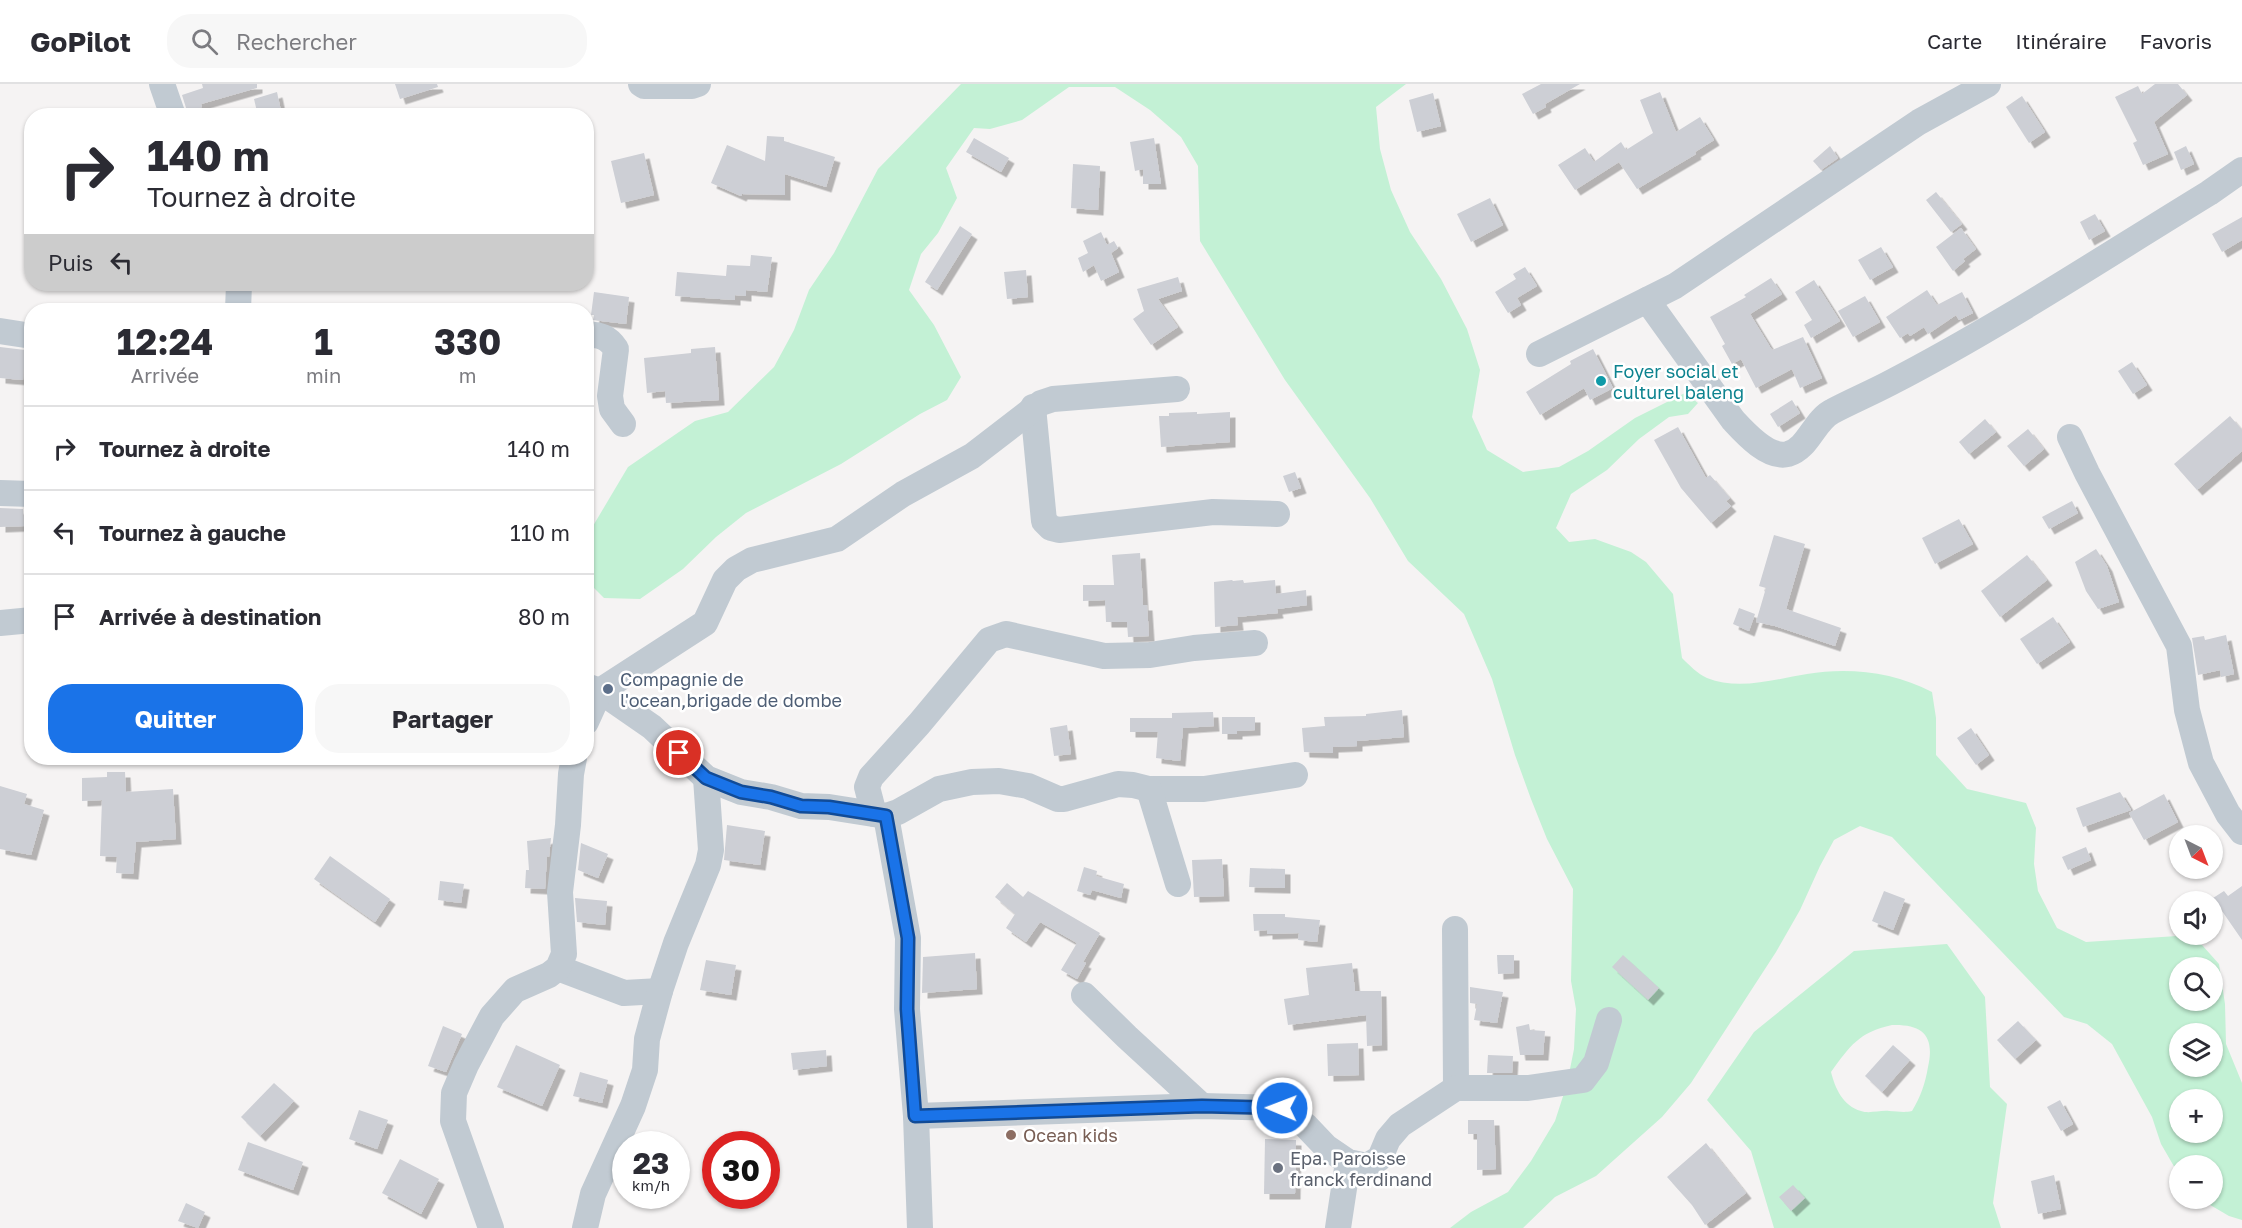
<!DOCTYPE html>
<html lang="fr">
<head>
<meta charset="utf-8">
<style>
  :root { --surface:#fff; --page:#f7f7f7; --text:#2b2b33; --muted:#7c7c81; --line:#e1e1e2; --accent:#1a73e8 }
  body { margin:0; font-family:"Golos Text",sans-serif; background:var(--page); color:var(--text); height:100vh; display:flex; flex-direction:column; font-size:22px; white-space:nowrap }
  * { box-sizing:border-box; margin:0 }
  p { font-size:20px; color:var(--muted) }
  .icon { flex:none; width:33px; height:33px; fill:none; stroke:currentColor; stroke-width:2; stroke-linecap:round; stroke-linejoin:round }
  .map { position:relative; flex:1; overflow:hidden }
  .details { position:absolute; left:24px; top:219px; width:570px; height:462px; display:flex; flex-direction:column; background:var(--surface); border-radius:24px; box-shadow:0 2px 4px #0004 }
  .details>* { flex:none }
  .guide { position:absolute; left:24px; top:24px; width:570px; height:183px; border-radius:24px; box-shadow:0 2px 4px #0004; background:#fff; color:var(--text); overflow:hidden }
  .needle { width:39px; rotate:138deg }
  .controls { position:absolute; left:2169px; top:741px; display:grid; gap:12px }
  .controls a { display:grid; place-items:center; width:54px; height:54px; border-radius:50%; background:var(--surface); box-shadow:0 2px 4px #0004; font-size:30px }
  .speed { position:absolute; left:612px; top:1047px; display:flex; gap:12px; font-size:30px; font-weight:700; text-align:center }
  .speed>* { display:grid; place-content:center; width:78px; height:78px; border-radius:50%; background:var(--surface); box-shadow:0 2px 4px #0004; line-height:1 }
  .speed small { font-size:15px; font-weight:400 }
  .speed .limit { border:9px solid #d22; background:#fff; color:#111 }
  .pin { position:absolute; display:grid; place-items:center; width:51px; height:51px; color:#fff; margin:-26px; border:3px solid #fff; border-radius:50%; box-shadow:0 2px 6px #0007 }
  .me { position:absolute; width:66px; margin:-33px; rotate:271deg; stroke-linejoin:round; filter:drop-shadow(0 0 4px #0008) }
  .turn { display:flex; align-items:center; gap:21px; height:126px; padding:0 24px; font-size:27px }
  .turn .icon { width:78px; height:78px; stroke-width:2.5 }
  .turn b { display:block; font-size:42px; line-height:51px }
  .then { display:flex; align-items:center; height:57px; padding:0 24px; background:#0003; gap:12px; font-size:22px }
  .eta { display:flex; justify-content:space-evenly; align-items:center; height:102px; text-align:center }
  .eta b { font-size:36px; font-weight:700; line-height:42px }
  .action { display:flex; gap:12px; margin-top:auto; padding:12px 24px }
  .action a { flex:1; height:69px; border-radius:24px; background:var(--accent); color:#fff; font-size:24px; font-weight:700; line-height:69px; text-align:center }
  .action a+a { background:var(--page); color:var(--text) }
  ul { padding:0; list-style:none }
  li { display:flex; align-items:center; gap:18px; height:84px; padding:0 24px; border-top:2px solid var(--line) }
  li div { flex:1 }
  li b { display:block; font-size:22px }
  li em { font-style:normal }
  header { display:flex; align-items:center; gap:36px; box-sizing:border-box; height:84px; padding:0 30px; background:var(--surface); border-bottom:2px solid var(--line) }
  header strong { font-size:28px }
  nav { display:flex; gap:33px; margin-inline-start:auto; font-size:21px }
  .search { width:420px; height:54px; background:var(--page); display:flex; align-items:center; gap:15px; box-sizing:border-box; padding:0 21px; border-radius:24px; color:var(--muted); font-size:22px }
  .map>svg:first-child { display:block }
  .green { fill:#c3f1d5; fill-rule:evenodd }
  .building { fill:#cdcfd5; filter:url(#shadow) }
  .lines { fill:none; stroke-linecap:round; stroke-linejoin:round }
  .minor { stroke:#c1cad2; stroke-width:26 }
  .route-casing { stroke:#114b97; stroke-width:15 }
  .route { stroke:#1a73e8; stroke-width:10 }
  .culture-dot { fill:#0f9aa8; stroke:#fff; stroke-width:2 }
  .service-dot { fill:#5c6f8a; stroke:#fff; stroke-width:2 }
  .education-dot { fill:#8d6e63; stroke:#fff; stroke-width:2 }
  .worship-dot { fill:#6b7280; stroke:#fff; stroke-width:2 }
  .labels { text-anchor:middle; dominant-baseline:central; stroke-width:5; stroke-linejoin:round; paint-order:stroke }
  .culture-label { font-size:18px; fill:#0d838f; stroke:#fff; text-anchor:start }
  .service-label { font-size:18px; fill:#4e5e75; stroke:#fff; text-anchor:start }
  .education-label { font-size:18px; fill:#785e54; stroke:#fff; text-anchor:start }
  .worship-label { font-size:18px; fill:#5b616d; stroke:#fff; text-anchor:start }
</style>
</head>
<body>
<header>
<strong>GoPilot</strong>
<div class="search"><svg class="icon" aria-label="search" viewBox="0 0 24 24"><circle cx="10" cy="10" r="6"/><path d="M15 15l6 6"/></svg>Rechercher</div>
<nav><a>Carte</a><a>Itinéraire</a><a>Favoris</a></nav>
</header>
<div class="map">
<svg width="2242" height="1144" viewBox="0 0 2242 1144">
  <defs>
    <filter id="shadow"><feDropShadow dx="5.5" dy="5.5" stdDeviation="0" flood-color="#0004"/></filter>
  </defs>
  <rect width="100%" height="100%" fill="#f5f3f3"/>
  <g class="green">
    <path d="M961,0h445l-30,23 4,42 11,41 19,42 31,47 26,50 13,41 -8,47 15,33 36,22 36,-5 29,-16 47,-33 50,-25 13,10 -10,11 -19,3 -30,22 -32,31 -36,24 -15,34 13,14 26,-3 36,13 15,10 27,32 9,64c7,7 16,16 25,20 32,13 68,1 100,-4 42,-7 87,-2 125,18l4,26v37l31,34 59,14 10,25 -2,36 4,27 19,37 29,14 91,-6 25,9 17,19 6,40 1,40 16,39v137l-13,-4 -29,-17 12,-1v-32h-32l-1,9 -18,-31 -9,-27 -40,-73 -25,-20 -23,-7 -172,-180 -32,-11 -26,14 -14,26 -20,44 -24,42 -85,131 -29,34 -66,59 -41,21 -32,31h-73l21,-16 37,-20 23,-31 24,-40 12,-37 7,-35 2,-40 -5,-28 2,-92 -26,-50 -16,-40 -16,-44 -23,-76 -28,-65 -56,-53 -38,-63 -85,-118 -85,-139 -2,-75 -17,-29 -31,-27 -35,-23h-46l-47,33 -32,9 -16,-1 -28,40 11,30 -19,35 -17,21 -12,36 25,35 27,52 -14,23 -27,14 -79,50 -95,49 -30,24 -33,32 -43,30 -36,-1 -17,-17 3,-50 38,-64 67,-46 33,-9 46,-45 20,-37 15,-40 25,-37 44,-84zM2180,884h32v32h-32zM2180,950h32v32h-32zM2180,1016h32v32h-32z"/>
    <path d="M1947,860l38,53 5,90 17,17 -14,99 8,25h-227l-23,-77 -44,-51 47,-68 100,-81zM1892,941c31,-1 43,11 36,42 -3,17 -7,29 -16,44 -9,2 -14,0 -23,0 -9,-1 -20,3 -28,0 -18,-5 -26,-23 -30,-39 19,-26 28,-40 61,-47z"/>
  </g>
  <g class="building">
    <polygon points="202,0 257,0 257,4 201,20 202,23 187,27 182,11 203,4"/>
    <polygon points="395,0 437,0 438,3 400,15"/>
    <polygon points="1541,0 1580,0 1545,20 1546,23 1533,30 1522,10"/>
    <polygon points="2155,0 2178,0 2187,11 2154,38 2168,70 2143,81 2133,59 2137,57 2115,13 2138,2 2142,10"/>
    <polygon points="277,8 282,32 258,32 254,15"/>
    <polygon points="1660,8 1676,48 1700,33 1714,56 1695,68 1696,70 1637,105 1619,78 1575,106 1558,81 1585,64 1594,78 1621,58 1626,66 1653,49 1640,16"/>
    <polygon points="1433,9 1441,42 1417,48 1409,16"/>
    <polygon points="2022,12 2045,48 2029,59 2006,23"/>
    <polygon points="767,52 784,53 784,57 835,73 826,103 785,90 785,111 742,110 741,112 711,99 727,61 765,77"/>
    <polygon points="974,54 1009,74 1001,88 966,68"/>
    <polygon points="1154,54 1161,100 1143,100 1143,85 1135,87 1130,58"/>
    <polygon points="1830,62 1838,74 1821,86 1813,77"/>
    <polygon points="2186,62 2194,80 2181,86 2174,68"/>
    <polygon points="644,69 654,111 621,119 611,77"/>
    <polygon points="1073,80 1100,82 1098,126 1071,124"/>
    <polygon points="1936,108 1962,140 1951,148 1926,116"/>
    <polygon points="1490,114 1503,141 1471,158 1457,130"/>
    <polygon points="2095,130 2105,147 2089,156 2080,138"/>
    <polygon points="2242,133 2242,156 2222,168 2212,150"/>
    <polygon points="960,142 972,150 937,206 925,198"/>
    <polygon points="1961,144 1976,165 1963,175 1965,177 1953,187 1936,163"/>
    <polygon points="1101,148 1107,161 1114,157 1118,164 1111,169 1119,188 1101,197 1094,181 1083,188 1078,174 1088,169 1083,157"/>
    <polygon points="1881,163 1893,183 1870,196 1858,176"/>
    <polygon points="751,171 772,173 767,208 746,206 746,212 735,211 735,216 675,212 677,188 726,192 727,181 750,182"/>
    <polygon points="1525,183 1537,202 1517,214 1521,221 1508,229 1495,208 1516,195 1513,190"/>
    <polygon points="1026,186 1028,213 1007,215 1004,188"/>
    <polygon points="1178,193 1182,207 1158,215 1178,243 1151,261 1133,235 1144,227 1137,205"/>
    <polygon points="1771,194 1782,210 1750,230 1772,266 1803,253 1822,294 1800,304 1792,285 1756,304 1741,275 1732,280 1722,262 1725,260 1710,233 1746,213 1744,211"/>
    <polygon points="1814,196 1840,237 1811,254 1804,241 1812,236 1795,208"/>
    <polygon points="1927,206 1937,221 1962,208 1973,229 1959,236 1956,231 1928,250 1924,243 1910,252 1908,249 1900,254 1886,233"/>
    <polygon points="594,208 629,213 626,240 593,236 594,231 591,231"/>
    <polygon points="1865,212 1880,238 1853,253 1838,227"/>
    <polygon points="0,263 25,266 23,296 0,294"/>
    <polygon points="715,263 719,316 666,319 665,307 647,309 644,274 691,269 691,265"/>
    <polygon points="1593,265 1613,304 1590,316 1584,304 1540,331 1526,308 1571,280 1570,277"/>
    <polygon points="2132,278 2147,301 2133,310 2118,287"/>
    <polygon points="1792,316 1800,329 1778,343 1770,330"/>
    <polygon points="1197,328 1197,330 1230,328 1230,358 1161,363 1159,332 1169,332 1169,329"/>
    <polygon points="2230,332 2242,346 2242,367 2197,406 2174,380"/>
    <polygon points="1985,335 1996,348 1969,370 1959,358"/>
    <polygon points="1678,343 1706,394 1710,391 1730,414 1726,417 1731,422 1711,439 1681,404 1654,356"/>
    <polygon points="2028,345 2044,365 2024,382 2007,362"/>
    <polygon points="1295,388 1301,404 1289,408 1283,392"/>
    <polygon points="2072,417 2078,429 2049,445 2042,433"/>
    <polygon points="0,424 23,425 24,442 0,443"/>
    <polygon points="1959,435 1973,460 1935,480 1922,454"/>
    <polygon points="1774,451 1805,460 1786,525 1841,544 1835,562 1775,542 1756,538 1766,504 1759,502"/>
    <polygon points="2096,465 2107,482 2119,518 2098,525 2086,507 2075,478"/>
    <polygon points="1140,469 1143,521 1147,521 1149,552 1128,553 1127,538 1106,538 1105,516 1083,517 1083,501 1114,501 1112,471"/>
    <polygon points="2027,471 2047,496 2000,533 1981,507"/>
    <polygon points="1232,496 1233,497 1243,496 1244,499 1275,496 1276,510 1306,506 1307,521 1277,525 1278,529 1237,533 1238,541 1215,543 1214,498"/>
    <polygon points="1739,524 1755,530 1749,547 1733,540"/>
    <polygon points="2053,533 2070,558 2037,580 2020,555"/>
    <polygon points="2226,551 2234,590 2221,593 2220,586 2198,591 2192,554 2204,552 2205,556"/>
    <polygon points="1402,626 1404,653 1357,657 1357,662 1333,663 1333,669 1304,668 1302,644 1325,642 1324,633 1366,632 1366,630"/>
    <polygon points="1213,628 1214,642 1183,644 1180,677 1156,674 1158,648 1130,648 1130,634 1172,634 1172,629"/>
    <polygon points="1222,633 1255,633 1255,646 1237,647 1237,650 1222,650"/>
    <polygon points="1067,641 1071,670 1054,672 1050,644"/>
    <polygon points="1971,644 1989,671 1976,681 1957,654"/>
    <polygon points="107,688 125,688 126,708 173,705 176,755 136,758 133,790 116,789 117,773 100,772 102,716 82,717 82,694 107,693"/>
    <polygon points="0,702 27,710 24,720 44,726 31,771 0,765"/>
    <polygon points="2120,708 2131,726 2083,743 2076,724"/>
    <polygon points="2164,710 2178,738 2144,756 2129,729"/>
    <polygon points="727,741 765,747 760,781 724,776"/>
    <polygon points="551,754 549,773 547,772 545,805 525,804 526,786 529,786 527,757"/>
    <polygon points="581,759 608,770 598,794 578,786"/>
    <polygon points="2086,763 2091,776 2068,786 2062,773"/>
    <polygon points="330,772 390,815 375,838 314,795"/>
    <polygon points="1222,775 1224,812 1194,813 1192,776"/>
    <polygon points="1084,783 1097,787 1096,792 1124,800 1121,814 1092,806 1090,811 1077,807"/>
    <polygon points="1250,784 1285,785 1285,804 1249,803"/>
    <polygon points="440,797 464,800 461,819 438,816"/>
    <polygon points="1007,799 1023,813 1028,807 1100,849 1083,878 1086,879 1077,895 1061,886 1077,859 1040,838 1026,858 1006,844 1015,830 995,813"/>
    <polygon points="2242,802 2242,856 2213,814 2224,807 2228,812"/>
    <polygon points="1884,807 1905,815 1893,846 1872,837"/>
    <polygon points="575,814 607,817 605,841 577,838"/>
    <polygon points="1253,830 1285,830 1285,833 1320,836 1317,858 1298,856 1299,849 1267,850 1267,846 1254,847"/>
    <polygon points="975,869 977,905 922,909 923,873"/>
    <polygon points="1497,871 1514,871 1514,889 1498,890"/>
    <polygon points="1623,871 1659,904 1648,916 1612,883"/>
    <polygon points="706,876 736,881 731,911 700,906"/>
    <polygon points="1352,879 1355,907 1381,907 1382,961 1367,962 1366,931 1288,941 1284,915 1309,911 1306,884"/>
    <polygon points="1470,903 1503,908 1497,939 1474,936 1477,920 1470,919"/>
    <polygon points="2018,937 2036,956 2015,975 1997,956"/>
    <polygon points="1529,940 1530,946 1545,947 1543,971 1520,971 1516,943"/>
    <polygon points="443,942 462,950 446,988 428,982"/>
    <polygon points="1358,959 1359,991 1328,992 1327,960"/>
    <polygon points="516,961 560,981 542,1022 497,1003"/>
    <polygon points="1893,961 1910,976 1882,1008 1865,992"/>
    <polygon points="826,966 827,982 793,986 791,969"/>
    <polygon points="1488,971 1513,972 1512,989 1487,989"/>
    <polygon points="580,988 608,996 602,1019 573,1012"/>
    <polygon points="274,999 294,1017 260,1052 241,1033"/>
    <polygon points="2060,1016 2073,1040 2061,1047 2047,1023"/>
    <polygon points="359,1026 388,1036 377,1065 349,1055"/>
    <polygon points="1468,1036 1494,1036 1496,1085 1477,1086 1477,1050 1468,1050"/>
    <polygon points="1265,1055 1296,1056 1295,1110 1264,1110"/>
    <polygon points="248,1058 303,1078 293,1106 238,1086"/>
    <polygon points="1706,1059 1746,1109 1705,1141 1692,1121 1667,1093"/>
    <polygon points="400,1075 439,1095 421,1130 382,1109"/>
    <polygon points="2054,1091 2061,1125 2038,1130 2031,1097"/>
    <polygon points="1793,1101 1805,1114 1791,1127 1779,1113"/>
    <polygon points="186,1119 205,1128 198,1144 178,1137"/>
  </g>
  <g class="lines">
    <g class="minor">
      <polyline points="162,0 173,32"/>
      <polyline points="641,0 644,2 692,2 698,0"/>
      <path d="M1647,216l86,120c12,13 35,39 55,34 21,-6 26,-34 45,-43 19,-10 38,-18 57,-28 110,-57 214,-126 319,-190l33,-23"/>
      <polyline points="238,226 239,200"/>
      <polyline points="0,247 32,252"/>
      <path d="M586,250c15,1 22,3 30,15l-6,47 2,13 11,15"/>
      <polyline points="1539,270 1675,202 1919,38 1988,0"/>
      <polyline points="1033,323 1044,437 1051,444 1059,446 1213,428 1277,430"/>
      <polyline points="2070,353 2087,389 2179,562 2187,626 2201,679 2228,730 2242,748"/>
      <polyline points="0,409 32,410"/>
      <polyline points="0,539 32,536"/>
      <polyline points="586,602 600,607 652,643 706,694 741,708 771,713 801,722 829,723 886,732 898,728 939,705 972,698 999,697 1028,702 1058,715 1064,715 1118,700 1133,701 1149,705 1204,705 1295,691"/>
      <polyline points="586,638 600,607 705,539 725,496 736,485 752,476 837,455 903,410 972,372 1041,319 1053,315 1177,305"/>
      <polyline points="1149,705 1178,800"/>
      <polyline points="874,730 867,703 871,693 919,640 989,556 1006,550 1104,572 1150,571 1194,564 1255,559"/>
      <polyline points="886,732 908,854 907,925 916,1032 920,1144"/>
      <polyline points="1455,845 1456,1004"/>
      <polyline points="558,884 624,909 660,907"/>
      <polyline points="1084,911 1127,953 1202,1022"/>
      <polyline points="916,1032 1202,1022 1283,1024 1306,1042 1326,1063 1348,1078 1367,1082 1380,1074 1388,1055 1400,1041 1456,1004 1528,1004 1583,996 1596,979 1609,936"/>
      <polyline points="491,1144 453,1037 454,1009 466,981 492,932 515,906 549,891 558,884 564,870 560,808 568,741 571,690 574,674"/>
      <polyline points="585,1144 593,1110 633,1022 645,986 647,955 660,907 676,859 708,781 711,766 706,694"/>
      <polyline points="1338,1144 1348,1078"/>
    </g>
  </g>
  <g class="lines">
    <defs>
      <polyline id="route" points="679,669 706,694 741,708 771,713 801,722 829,723 886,732 908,854 907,925 915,1032 1202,1022 1282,1024"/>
    </defs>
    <use href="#route" class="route-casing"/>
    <use href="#route" class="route"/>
  </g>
  <circle class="culture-dot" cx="1601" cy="297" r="6"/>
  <circle class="service-dot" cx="608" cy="605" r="6"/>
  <circle class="education-dot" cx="1011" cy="1051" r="6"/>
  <circle class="worship-dot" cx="1278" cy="1084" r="6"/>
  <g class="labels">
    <g class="culture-label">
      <text x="1613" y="287">Foyer social et<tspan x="1613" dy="21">culturel baleng</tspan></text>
    </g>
    <g class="service-label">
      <text x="620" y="595">Compagnie de<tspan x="620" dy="21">l'ocean,brigade de dombe</tspan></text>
    </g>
    <g class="education-label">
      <text x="1023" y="1051">Ocean kids</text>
    </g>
    <g class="worship-label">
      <text x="1290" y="1074">Epa. Paroisse<tspan x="1290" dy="21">franck ferdinand</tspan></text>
    </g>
  </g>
</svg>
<div class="controls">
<a><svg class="needle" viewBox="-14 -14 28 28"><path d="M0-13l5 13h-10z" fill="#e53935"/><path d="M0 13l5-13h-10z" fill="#7c7c81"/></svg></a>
<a><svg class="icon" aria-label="sound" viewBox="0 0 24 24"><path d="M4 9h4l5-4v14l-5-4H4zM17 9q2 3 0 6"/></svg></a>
<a><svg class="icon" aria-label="search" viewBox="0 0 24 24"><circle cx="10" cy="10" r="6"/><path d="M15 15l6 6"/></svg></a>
<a><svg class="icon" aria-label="layers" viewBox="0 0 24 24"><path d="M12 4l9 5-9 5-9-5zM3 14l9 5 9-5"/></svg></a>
<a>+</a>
<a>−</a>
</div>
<div class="speed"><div>23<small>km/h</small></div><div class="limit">30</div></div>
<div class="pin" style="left:679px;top:669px;background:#d93025"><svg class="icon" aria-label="arrive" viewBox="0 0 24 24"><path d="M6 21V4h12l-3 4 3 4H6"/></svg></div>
<svg class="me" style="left:1282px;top:1024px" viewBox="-20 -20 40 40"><circle r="17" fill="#1a73e8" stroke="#fff" stroke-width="3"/><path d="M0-11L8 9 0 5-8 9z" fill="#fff"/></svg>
<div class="guide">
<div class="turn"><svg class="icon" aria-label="right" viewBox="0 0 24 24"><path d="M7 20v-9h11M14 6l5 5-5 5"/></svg><div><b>140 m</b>Tournez à droite</div></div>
<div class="then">Puis<svg class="icon" aria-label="left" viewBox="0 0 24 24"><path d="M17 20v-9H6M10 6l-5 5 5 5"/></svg></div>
</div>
<section class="details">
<div class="eta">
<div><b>12:24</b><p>Arrivée</p></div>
<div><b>1</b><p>min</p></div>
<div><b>330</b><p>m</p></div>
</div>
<ul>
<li><svg class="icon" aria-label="right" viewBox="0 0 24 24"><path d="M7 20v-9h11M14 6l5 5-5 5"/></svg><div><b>Tournez à droite</b></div><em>140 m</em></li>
<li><svg class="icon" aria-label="left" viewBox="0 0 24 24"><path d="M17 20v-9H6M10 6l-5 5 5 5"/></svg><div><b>Tournez à gauche</b></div><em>110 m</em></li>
<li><svg class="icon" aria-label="arrive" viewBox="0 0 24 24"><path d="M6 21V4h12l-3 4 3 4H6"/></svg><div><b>Arrivée à destination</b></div><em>80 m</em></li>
</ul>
<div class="action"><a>Quitter</a><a>Partager</a></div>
</section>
</div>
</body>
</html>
